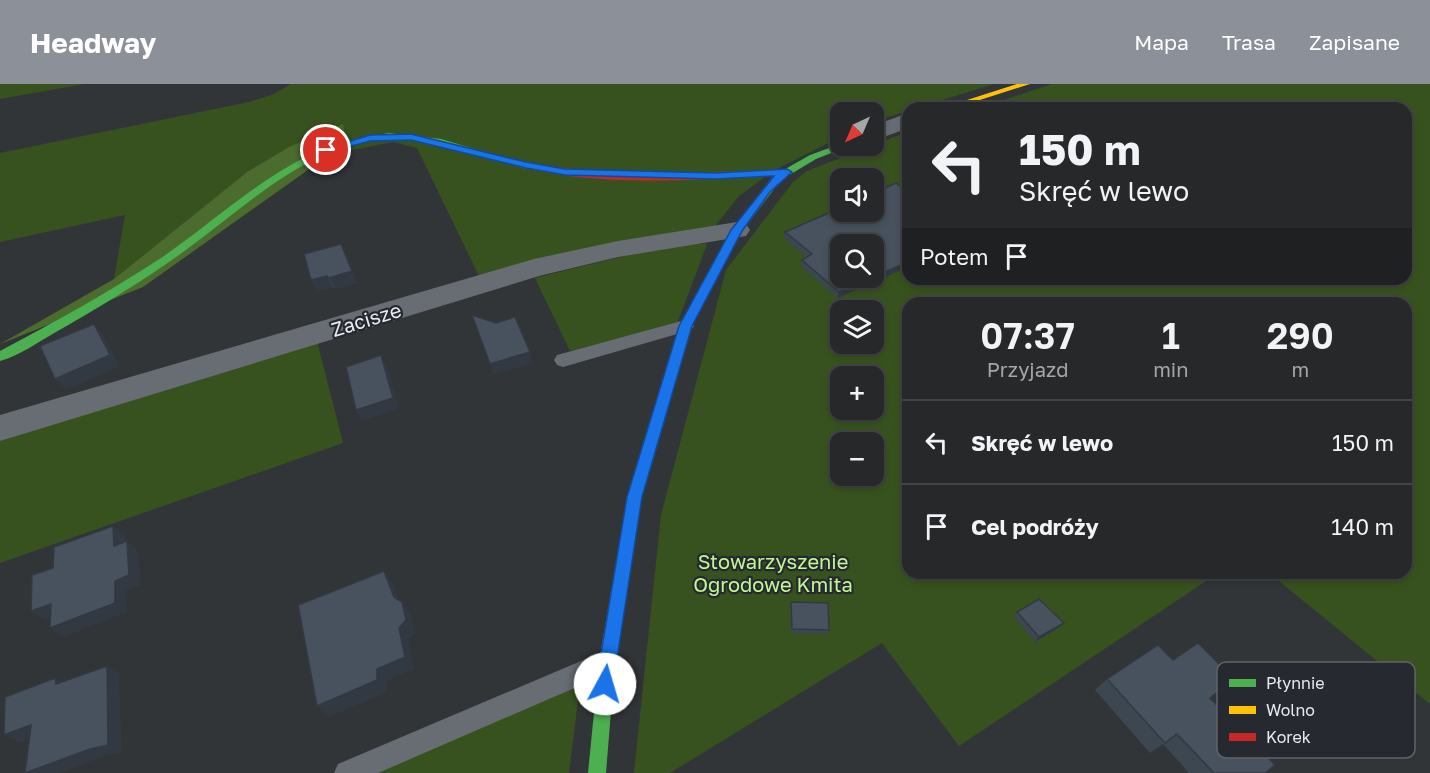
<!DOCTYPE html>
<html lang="pl">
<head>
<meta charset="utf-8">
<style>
  :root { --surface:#26282a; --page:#2e3032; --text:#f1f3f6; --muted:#a4a6a8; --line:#424447; --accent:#8c9099 }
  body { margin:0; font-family:"Golos Text",sans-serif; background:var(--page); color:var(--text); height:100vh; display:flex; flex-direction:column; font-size:22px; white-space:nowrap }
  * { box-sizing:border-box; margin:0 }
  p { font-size:20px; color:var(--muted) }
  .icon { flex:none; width:33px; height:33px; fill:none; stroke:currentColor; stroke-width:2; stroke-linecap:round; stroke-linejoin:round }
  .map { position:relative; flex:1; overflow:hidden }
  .side { position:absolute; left:902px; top:213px; width:510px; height:282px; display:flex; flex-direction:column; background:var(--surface); border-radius:18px; box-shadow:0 3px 9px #0003,0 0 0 2px var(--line) }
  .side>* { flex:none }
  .hud { position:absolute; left:902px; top:18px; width:510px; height:183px; border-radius:18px; box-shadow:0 3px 9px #0003,0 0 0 2px var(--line); background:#26282a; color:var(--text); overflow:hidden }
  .needle { width:39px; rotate:224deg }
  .controls { position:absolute; left:830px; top:18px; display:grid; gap:12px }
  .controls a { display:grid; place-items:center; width:54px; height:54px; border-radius:12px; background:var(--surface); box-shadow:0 3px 9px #0003,0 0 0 2px var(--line); font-size:30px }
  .pin { position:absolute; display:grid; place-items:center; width:51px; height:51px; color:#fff; margin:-26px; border:3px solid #fff; border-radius:50%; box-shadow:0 2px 6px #0007 }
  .me { position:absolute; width:66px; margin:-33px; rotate:6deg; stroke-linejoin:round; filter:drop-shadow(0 0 4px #0008) }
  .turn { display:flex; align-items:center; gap:21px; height:126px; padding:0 18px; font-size:27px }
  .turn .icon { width:78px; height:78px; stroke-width:2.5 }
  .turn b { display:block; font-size:42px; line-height:51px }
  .then { display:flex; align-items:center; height:57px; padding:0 18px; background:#0003; gap:12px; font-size:22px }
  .eta { display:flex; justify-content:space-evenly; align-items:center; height:102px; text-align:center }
  .eta b { font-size:36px; font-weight:600; line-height:42px }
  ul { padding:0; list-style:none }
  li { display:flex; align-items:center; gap:18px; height:84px; padding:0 18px; border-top:2px solid var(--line) }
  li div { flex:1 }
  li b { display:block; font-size:22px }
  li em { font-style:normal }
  header { display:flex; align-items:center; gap:36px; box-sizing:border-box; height:84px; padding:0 30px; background:var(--accent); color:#fff }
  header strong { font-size:28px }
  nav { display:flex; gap:33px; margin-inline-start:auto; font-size:21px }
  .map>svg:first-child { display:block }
  .green { fill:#38521f; fill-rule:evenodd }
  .forest { fill:#4c6b2e }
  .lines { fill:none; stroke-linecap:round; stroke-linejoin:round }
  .lane { fill:#686d74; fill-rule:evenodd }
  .street { fill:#686d74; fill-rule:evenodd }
  .fast { fill:#4caf50; fill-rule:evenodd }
  .slow { fill:#ffc107; fill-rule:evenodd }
  .jam { fill:#c62828; fill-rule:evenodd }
  .wall { fill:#3d4751 }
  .shaded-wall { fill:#323942 }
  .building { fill:#47525e; stroke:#323942; stroke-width:1.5 }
  .route { fill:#1a73e8; stroke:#114b97; stroke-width:1.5 }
  .labels { text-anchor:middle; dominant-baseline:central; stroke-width:4.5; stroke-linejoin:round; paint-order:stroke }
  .street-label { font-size:20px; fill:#e8ebef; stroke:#262a30 }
  .park-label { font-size:20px; fill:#c2f795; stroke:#262a30 }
  .key { fill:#262a30; stroke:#606469; stroke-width:1.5 }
  .key-label { font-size:16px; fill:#e8ebef }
</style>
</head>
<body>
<header>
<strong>Headway</strong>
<nav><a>Mapa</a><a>Trasa</a><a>Zapisane</a></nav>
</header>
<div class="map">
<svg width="1430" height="689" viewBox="0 0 1430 689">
  <rect width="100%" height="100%" fill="#323538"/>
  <g class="green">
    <polygon points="0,0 84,0 0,15"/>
    <polygon points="291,0 994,0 916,24 908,24 907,27 873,38 873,28 840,28 840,53 773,87 739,112 711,147 479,192 417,64 393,58 348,67 343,40 286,65 247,88 114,195 125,131 0,158 0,69 249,18 274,10"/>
    <path d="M1052,0h378v620l-161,-131h137v-270h-498v270h310l-259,173 -77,-103 -212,130h-36l27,-258 65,-245 67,-88 14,-11 100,-39 1,147h498v-171h-426zM840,94h33v34h-33zM840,160h33v34h-33zM840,226h33v34h-33zM840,292h33v34h-33zM840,358h33v34h-33z"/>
    <polygon points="681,158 707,160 677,240 570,267 535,194"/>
    <polygon points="317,257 343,359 0,479 0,350"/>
    <polygon points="580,600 569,689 376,689"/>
  </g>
  <polygon class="forest" points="343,40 348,67 322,76 143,203 0,260 114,195 247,88 289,63"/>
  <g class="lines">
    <g class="lane">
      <polygon points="685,236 691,238 694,242 691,246 563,283 557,281 554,276 557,271"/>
      <polygon points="607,566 616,570 619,578 616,586 378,689 334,689 338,680"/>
    </g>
    <g class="street">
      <polygon points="908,29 908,44 873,57 873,42"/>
      <polygon points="737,138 746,140 750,146 746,152 618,173 539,192 0,357 0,331 534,175 618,157"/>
    </g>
    <g class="fast">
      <path d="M389,49l52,6 91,27 -5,3c-44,-11 -90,-32 -137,-30 -83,3 -147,71 -211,116 -39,28 -81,53 -123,77 -18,10 -37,24 -56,29v-10c55,-29 109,-59 161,-93 53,-36 102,-84 162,-109 21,-9 43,-12 66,-16z"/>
      <polygon points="840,60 849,62 816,75 781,96 742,147 691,242 641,413 615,578 606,689 588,689 599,578 627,413 679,242 732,146 773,92 810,71"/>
    </g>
    <polygon class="slow" points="1017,0 1030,0 955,24 942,24"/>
    <path class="jam" d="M527,79c87,14 173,10 260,6l5,3 -5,3c-87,4 -178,13 -263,-7v-4z"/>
  </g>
  <g class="wall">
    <polygon points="873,128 838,214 801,182 802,176 807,173 784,154 785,148"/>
    <polygon points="341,160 357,199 335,205 333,203 316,207"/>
    <polygon points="791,518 829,546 827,550 791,549"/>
    <polygon points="1017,528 1064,539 1060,543 1035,558 1014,533"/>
    <polygon points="1107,595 1210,614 1265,689 1189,689 1163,660 1150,669 1095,606"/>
  </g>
  <g class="shaded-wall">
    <polygon points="341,160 357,199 335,205 329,194"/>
    <polygon points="908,178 908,183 838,214 839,208"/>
    <polygon points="327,192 333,203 316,207 311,196"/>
    <polygon points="94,240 103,251 120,282 66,306 55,295"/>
    <polygon points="530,268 533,279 493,291 490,280"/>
    <polygon points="381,271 387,282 399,325 362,337 356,326"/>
    <polygon points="113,442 125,452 126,471 114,462"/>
    <polygon points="127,457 138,467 141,501 126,506 127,528 64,553 50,544 115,497"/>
    <polygon points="384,487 393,501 403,525 394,513"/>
    <polygon points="402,518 411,531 415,548 408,556 414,585 387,597 387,608 329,633 317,622 377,585 399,544"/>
    <polygon points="51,520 65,529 45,536 31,527"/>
    <polygon points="1064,539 1060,543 1035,558 1039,553"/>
    <polygon points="107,582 119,590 122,668 104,672 59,689 26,689"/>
    <polygon points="55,594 69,602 56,600"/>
    <polygon points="31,641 47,649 20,658 4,651"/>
  </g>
  <g class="building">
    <polygon points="896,99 908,108 908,178 873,193 873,160 840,160 840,194 872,194 839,208 802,176 812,170 785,148 840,124 840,128 873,128 873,109"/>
    <polygon points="341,160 352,187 329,194 327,192 311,196 304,170"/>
    <polygon points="472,231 496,239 515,233 530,268 490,280"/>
    <polygon points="94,240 110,271 55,295 40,262"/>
    <polygon points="381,271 393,314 356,326 346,283"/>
    <polygon points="113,442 114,462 127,457 129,491 115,497 115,519 50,544 51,520 31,527 32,491 53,484 54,463"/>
    <polygon points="384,487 394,513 402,518 406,536 399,544 405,573 377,585 377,596 317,622 298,521"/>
    <polygon points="1039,515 1064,539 1039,553 1017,528"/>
    <polygon points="791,518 828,519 829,546 792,545"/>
    <polygon points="1198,559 1234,595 1210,614 1275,681 1265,689 1214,689 1177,650 1165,659 1107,595 1158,561 1173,576"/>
    <polygon points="107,582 108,661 90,665 25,689 31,641 4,651 5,613 55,594 56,600"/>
  </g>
  <polygon class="route" points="411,50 526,78 565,85 715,89 787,85 792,88 770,108 742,147 692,242 642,413 613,600 611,606 605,609 599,606 596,600 627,413 679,242 731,146 774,92 715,95 565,91 526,84 411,56 370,57 326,69 321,66 370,51"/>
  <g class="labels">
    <g class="street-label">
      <text transform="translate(366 235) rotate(-17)">Zacisze</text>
    </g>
    <g class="park-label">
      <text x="773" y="477">Stowarzyszenie<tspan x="773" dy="23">Ogrodowe Kmita</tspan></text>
    </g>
  </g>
  <rect x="1217" y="578" width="198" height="96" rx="9" class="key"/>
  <rect x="1229" y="595" width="27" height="8" fill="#4caf50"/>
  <rect x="1229" y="622" width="27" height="8" fill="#ffc107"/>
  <rect x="1229" y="649" width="27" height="8" fill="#c62828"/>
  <g class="key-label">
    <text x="1266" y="605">Płynnie</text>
    <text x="1266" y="632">Wolno</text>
    <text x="1266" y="659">Korek</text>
  </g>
</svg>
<div class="controls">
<a><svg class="needle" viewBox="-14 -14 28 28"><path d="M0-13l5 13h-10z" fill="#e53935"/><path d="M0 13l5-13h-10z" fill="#a4a6a8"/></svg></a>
<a><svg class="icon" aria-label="sound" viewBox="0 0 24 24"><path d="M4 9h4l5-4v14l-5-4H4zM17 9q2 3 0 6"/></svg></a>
<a><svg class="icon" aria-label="search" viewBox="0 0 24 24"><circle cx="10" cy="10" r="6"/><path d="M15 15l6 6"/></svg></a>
<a><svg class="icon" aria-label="layers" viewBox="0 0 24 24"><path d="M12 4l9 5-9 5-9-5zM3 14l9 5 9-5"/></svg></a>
<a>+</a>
<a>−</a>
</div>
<div class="pin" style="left:326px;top:66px;background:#d93025"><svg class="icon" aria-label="arrive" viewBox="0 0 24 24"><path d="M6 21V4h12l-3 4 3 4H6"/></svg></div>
<svg class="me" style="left:605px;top:600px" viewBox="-20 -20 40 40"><circle r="19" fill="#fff"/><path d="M0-13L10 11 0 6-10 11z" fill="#1a73e8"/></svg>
<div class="hud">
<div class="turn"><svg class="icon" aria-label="left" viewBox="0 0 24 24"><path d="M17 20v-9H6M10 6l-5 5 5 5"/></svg><div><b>150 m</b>Skręć w lewo</div></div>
<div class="then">Potem<svg class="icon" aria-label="arrive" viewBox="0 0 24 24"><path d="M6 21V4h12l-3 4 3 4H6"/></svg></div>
</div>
<section class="side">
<div class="eta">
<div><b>07:37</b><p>Przyjazd</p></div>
<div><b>1</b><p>min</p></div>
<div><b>290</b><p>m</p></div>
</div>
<ul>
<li><svg class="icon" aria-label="left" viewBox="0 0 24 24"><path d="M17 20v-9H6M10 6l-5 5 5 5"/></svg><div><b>Skręć w lewo</b></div><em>150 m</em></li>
<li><svg class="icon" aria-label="arrive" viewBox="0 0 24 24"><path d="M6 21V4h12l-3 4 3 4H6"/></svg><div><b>Cel podróży</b></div><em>140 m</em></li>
</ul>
</section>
</div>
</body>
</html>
